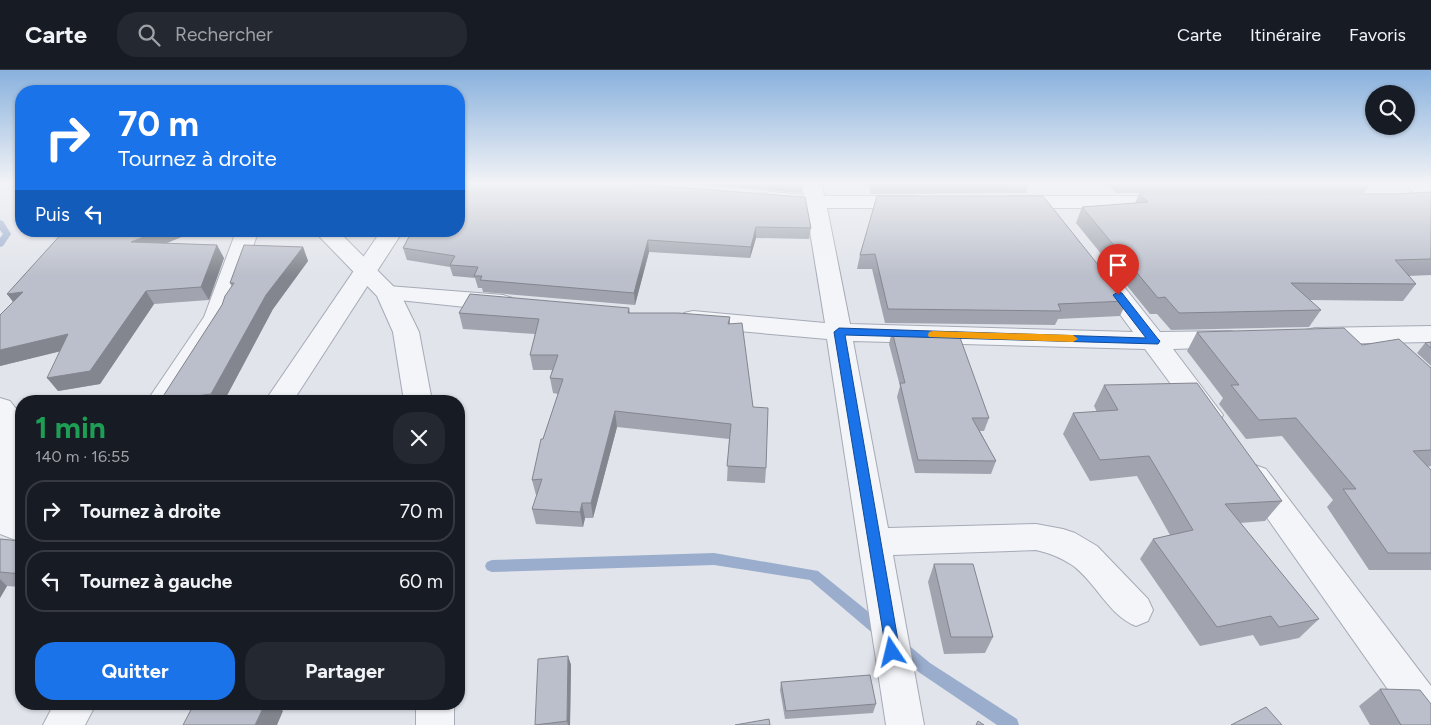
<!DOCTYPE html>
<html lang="fr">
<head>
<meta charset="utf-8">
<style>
  :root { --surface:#171b24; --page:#242831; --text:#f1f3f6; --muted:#9ea1a6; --line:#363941; --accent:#1a73e8 }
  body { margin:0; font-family:Figtree,sans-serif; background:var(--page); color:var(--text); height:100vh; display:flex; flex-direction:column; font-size:19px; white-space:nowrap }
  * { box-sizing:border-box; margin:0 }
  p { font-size:16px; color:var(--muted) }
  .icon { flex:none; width:28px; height:28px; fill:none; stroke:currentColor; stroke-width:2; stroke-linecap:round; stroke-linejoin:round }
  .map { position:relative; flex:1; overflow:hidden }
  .details { position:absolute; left:15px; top:325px; width:450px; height:315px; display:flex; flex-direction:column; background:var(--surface); border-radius:20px; box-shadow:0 1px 4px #0004 }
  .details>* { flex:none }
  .banner { position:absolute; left:15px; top:15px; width:450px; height:152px; border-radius:20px; box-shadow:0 1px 4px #0004; background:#1a73e8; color:#fff; overflow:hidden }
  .buttons { position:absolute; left:1365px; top:15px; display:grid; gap:10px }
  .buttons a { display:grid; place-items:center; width:50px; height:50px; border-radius:50%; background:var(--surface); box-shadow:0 1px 4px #0004; font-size:25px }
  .pin { position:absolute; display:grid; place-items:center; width:42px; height:42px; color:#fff; margin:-51px -21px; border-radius:50% 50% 50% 0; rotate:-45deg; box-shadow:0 0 5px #0007 }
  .pin .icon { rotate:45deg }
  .me { position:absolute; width:55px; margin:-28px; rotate:350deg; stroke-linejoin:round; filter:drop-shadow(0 0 4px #0008) }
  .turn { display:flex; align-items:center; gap:18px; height:105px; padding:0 20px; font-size:22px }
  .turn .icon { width:65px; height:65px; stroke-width:2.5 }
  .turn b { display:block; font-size:35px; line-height:42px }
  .then { display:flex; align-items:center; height:48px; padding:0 20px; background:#0003; gap:10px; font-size:19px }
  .round { display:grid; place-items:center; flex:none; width:52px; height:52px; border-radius:20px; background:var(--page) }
  .overview { display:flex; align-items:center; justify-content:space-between; height:85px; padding:0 20px }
  h1 { font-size:30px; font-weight:700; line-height:38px; color:#1e9e55 }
  .primary-button { display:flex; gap:10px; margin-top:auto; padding:10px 20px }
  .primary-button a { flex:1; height:58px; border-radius:20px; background:var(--accent); color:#fff; font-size:20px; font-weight:700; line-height:58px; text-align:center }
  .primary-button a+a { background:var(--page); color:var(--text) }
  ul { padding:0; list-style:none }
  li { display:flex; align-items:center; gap:15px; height:62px; margin:0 10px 8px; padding:0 10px; border:2px solid var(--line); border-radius:20px }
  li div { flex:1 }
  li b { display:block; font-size:19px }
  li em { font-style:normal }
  header { display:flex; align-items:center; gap:30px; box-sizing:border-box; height:70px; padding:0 25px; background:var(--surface); border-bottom:1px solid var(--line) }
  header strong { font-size:24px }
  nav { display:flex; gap:28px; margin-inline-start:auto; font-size:18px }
  .search { width:350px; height:45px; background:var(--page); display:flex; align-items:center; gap:12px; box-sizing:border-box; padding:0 18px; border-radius:20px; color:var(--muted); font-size:19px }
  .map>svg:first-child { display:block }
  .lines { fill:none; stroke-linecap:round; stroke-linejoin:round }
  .stream { fill:#9aadcd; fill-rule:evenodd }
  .minor-casing { stroke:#a6aab6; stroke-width:2 }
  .tertiary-casing { stroke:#a6aab6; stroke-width:2 }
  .minor { fill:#f4f5f9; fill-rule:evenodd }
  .tertiary { fill:#f4f5f9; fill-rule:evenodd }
  .wall { fill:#a1a4af }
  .shaded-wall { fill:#83868e }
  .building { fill:#bbbfcb; stroke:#83868e }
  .route { fill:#1a73e8; stroke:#114b97 }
  .slow { fill:#f59e0b }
</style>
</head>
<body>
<header>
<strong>Carte</strong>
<div class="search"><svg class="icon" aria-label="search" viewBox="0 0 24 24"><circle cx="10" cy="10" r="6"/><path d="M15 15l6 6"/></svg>Rechercher</div>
<nav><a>Carte</a><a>Itinéraire</a><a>Favoris</a></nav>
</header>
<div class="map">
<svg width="1431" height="655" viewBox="0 0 1431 655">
  <rect width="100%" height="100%" fill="#e1e4eb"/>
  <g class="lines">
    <g class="stream">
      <polygon points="0,150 3,151 11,164 3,176 0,177 0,168 3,164 0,160"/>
      <polygon points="17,388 21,390 21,421 17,419 11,393 13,390"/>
      <polygon points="714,483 818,501 886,556 888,561 886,566 881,568 876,566 810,510 714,495 492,502 487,500 485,496 487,492 492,490"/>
      <polygon points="901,571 906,573 930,593 1017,649 1019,655 997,655 920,603 896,583 894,578 896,573"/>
    </g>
    <defs>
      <g id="minor">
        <path d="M802,114h20l2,12h88l7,2 3,4 -3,4 -7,2h-85l23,116 283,8 -43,-58 4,-5 8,-2 8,2 50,63 70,-1 9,2 4,6 -4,6 -9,2 -57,2 50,66 -4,7 -10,3 -10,-3 -54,-73 -292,-8 35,187 148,-4 27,5 12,4 22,13 51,53 5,11 -5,11 -12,5c-28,-11 -40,-44 -64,-61 -12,-8 -23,-12 -36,-15l-143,5 31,170h-38l-59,-386 -134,-12 -9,-2 -3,-6 3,-6 9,-2 132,12 -19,-116 -43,-5 -3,-4 3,-4 7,-2 34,3z"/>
        <path d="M1406,114h24l1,16c-9,-2 -20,-8 -25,-16z"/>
        <polygon points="1010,126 1172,126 1179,128 1182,132 1179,136 1172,138 1010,138 1003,136 1000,132 1003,128"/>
        <polygon points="238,161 261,161 256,168 228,248 175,331 147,331 204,247 234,167"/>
        <polygon points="381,161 403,161 293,331 265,331"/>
        <polygon points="388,216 503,225 512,228 515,233 512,238 503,241 380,228 376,223 380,218"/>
        <polygon points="1431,256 1431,272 1315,274 1306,272 1302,266 1306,260 1315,258"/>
        <polygon points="0,328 10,331 21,345 19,445 21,445 21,472 0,464"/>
        <polygon points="1255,395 1266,399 1431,616 1431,655 1413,655 1244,415 1240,407 1244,399"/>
        <polygon points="54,634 96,634 85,655 43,655"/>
      </g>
      <g id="tertiary">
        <polygon points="314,161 338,161 400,223 419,262 432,331 404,331 393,262 377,226"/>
        <rect x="416" y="634" width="38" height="21"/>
      </g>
    </defs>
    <use href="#minor" class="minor-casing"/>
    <use href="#tertiary" class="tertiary-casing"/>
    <use href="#minor" class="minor"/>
    <use href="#tertiary" class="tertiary"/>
  </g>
  <g class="wall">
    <polygon points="459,114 811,158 809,169 756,168 750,188 649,182 635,235 483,222 482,218 478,218 475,208 453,206 450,197 407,190 403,178"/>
    <polygon points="688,114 802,114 802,123"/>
    <polygon points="868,114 1029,114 1026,123 871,124"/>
    <polygon points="1106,114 1370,114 1364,123 1116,123"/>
    <polygon points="1431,122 1431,205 1408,206 1416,214 1403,231 1309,230 1321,240 1309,257 1171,260 1157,244 1150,244 1076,153 1082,137 1135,133 1139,124 1397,124"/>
    <polygon points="877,126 1127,231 1120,246 1058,249 1055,255 885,253 872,199 857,199 860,185"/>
    <polygon points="64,161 196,161 166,173 224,188 209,230 154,234 100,314 58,321 60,281 0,296 13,231 7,224"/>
    <polygon points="303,177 308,191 273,239 224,331 160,331 222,235 232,217 230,213"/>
    <polygon points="629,238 630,243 730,247 730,254 753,337 766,398 765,413 727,411 729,369 617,357 593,448 585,448 583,457 536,454 532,439 537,425 536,425 532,410 543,369 558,324 553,323 550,308 552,300 533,300 530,285 535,264 463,259 459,243"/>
    <polygon points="892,261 989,348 984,361 980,361 996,391 991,404 915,403 897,327 900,316 889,274"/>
    <polygon points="1197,262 1362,275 1431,298 1431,396 1427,397 1431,400 1431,500 1369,500 1327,437 1333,430 1282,366 1246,369 1219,334 1223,328 1187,281"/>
    <polygon points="1431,272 1431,296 1417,283 1425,273"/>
    <polygon points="1104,315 1282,431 1265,451 1240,453 1319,549 1299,568 1260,576 1253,565 1200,576 1140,489 1153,469 1170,465 1137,406 1090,411 1063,364 1073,343 1097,342 1094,336"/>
    <polygon points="0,469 21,471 21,517 7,516 0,528"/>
    <polygon points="934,494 993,567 985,583 944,584 928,512"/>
    <polygon points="568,586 571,595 570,655 535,655"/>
    <polygon points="781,612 876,634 873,643 785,649 780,620"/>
    <polygon points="1380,619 1431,655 1370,655 1359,636"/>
  </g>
  <g class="shaded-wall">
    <polygon points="756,157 756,168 750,188 751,177"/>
    <polygon points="158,161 196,161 138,185 131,172"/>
    <polygon points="648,170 649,182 635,235 634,223"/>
    <polygon points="217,175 224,188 209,230 201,217"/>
    <polygon points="303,177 308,191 273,239 224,331 215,331 211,324 266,225"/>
    <polygon points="146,221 154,234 100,314 58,321 47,308"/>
    <polygon points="23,222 17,237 7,224"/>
    <polygon points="68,264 78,277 0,296 0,280"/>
    <polygon points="615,341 617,357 593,448 591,433"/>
    <polygon points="582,433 585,448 583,457 580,442"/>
    <polygon points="0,509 7,516 0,528"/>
    <polygon points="568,586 571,595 570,655 568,655 567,651"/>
    <polygon points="265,634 276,634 283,641 277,655 255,655"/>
  </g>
  <g class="building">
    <polygon points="459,114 629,114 805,127 811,158 756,157 751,177 648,170 634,223 480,210 482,206 474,206 478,197 450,195 455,186 403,178 412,161 459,161"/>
    <polygon points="872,114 1014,114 872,115"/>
    <polygon points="1431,122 1431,189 1395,190 1416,214 1291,213 1321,240 1179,243 1165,227 1158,228 1082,137 1148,132 1139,124 1397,124"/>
    <polygon points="877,126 1043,126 1127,231 1058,234 1061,241 888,239 875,184 860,185"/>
    <polygon points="64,161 158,161 131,172 217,175 201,217 146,221 90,301 47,308 68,264 0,280 0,245 23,222 7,224"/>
    <polygon points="244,175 303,177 266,225 211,324 160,331 222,235 225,226 234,213 230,213"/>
    <polygon points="470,224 629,238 628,243 678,243 730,247 728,254 742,253 753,337 768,338 766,398 727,396 731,354 615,341 591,433 582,433 580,442 532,439 542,409 532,410 541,369 543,369 563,309 550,308 558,285 530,285 539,249 459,243"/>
    <polygon points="1344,258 1362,275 1399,269 1431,298 1431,380 1413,381 1431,400 1431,483 1388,483 1343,419 1356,419 1296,348 1259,350 1231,315 1239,315 1197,262"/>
    <polygon points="892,261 958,262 989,348 972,348 996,391 918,390 900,313 905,313"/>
    <polygon points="1431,272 1431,278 1425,273"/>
    <polygon points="1197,313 1282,431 1225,434 1319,549 1279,557 1271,546 1217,557 1153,469 1193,460 1149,386 1100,390 1073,343 1118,340 1104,315"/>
    <polygon points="0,469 21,471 21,504 0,502"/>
    <polygon points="934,494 973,494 993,567 951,567"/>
    <polygon points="568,586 567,651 535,655 538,589"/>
    <polygon points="870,605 876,634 786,641 781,612"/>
    <polygon points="1380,619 1420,620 1431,634 1431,655 1401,655"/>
    <polygon points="194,634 265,634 255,655 183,655"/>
    <polygon points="1266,637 1282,655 1231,655"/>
    <polygon points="769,649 770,655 735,655"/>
    <polygon points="978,651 984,655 976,655"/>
  </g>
  <linearGradient id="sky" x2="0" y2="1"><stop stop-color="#89b1dd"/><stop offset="0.55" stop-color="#f2f3f6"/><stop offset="1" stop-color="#f2f3f6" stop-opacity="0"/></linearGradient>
  <rect width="1431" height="206" fill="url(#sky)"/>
  <polygon class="route" points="1118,222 1122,223 1158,269 1160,271 1158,274 845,265 900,582 898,587 892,589 887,587 834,262 839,258 1146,268 1113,225"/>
  <polygon class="slow" points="933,261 1073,265 1078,269 1073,272 929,267 928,265 929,262"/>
</svg>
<div class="buttons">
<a><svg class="icon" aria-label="search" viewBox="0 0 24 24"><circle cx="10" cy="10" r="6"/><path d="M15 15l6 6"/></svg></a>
</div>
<div class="pin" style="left:1118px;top:225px;background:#d93025"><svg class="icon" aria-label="arrive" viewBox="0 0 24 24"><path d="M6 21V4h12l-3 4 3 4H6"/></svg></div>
<svg class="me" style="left:892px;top:582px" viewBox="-20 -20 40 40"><path d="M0-17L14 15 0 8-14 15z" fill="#1a73e8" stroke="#fff" stroke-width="4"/></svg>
<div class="banner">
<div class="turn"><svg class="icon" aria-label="right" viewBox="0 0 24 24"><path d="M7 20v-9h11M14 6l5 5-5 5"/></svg><div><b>70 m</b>Tournez à droite</div></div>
<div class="then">Puis<svg class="icon" aria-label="left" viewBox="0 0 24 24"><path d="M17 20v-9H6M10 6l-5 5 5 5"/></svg></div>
</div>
<section class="details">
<div class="overview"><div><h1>1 min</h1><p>140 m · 16:55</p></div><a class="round"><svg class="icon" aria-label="close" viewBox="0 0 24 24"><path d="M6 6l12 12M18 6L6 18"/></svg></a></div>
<ul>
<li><svg class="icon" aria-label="right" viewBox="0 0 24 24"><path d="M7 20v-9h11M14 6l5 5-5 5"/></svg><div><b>Tournez à droite</b></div><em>70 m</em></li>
<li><svg class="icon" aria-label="left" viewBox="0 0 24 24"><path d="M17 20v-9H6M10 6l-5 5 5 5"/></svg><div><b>Tournez à gauche</b></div><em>60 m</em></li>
</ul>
<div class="primary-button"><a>Quitter</a><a>Partager</a></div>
</section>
</div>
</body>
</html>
